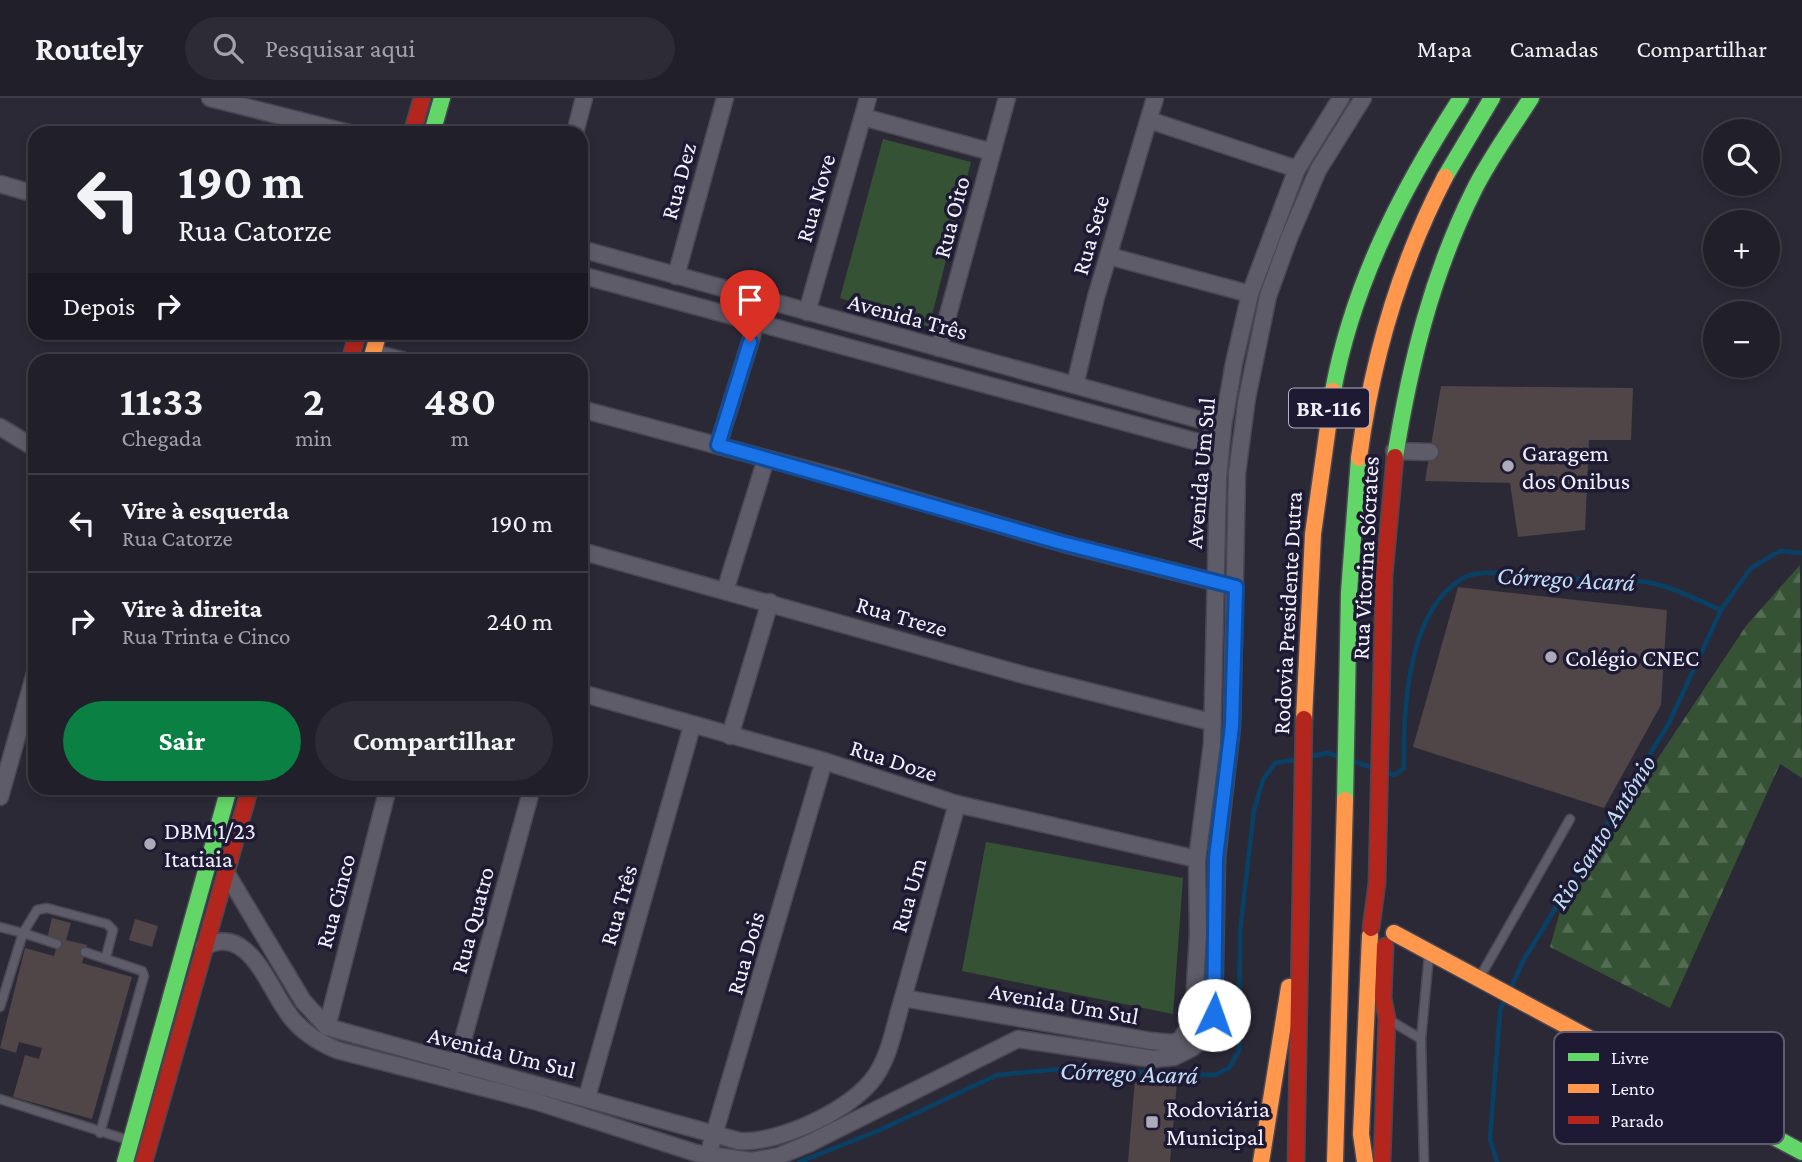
<!DOCTYPE html>
<html lang="pt">
<head>
<meta charset="utf-8">
<style>
  :root { --surface:#211f29; --page:#2d2c35; --text:#f1f3f6; --muted:#a2a2a8; --line:#3e3d46; --accent:#0b8043 }
  body { margin:0; font-family:"Crimson Pro",serif; background:var(--page); color:var(--text); height:100vh; display:flex; flex-direction:column; font-size:26px; white-space:nowrap }
  * { box-sizing:border-box; margin:0 }
  p { font-size:23px; color:var(--muted) }
  .icon { flex:none; width:38px; height:38px; fill:none; stroke:currentColor; stroke-width:2; stroke-linecap:round; stroke-linejoin:round }
  .map { position:relative; flex:1; overflow:hidden }
  .side { position:absolute; left:28px; top:256px; width:560px; height:441px; display:flex; flex-direction:column; background:var(--surface); border-radius:21px; box-shadow:0 4px 10px #0003,0 0 0 2px var(--line) }
  .side>* { flex:none }
  .hud { position:absolute; left:28px; top:28px; width:560px; height:214px; border-radius:21px; box-shadow:0 4px 10px #0003,0 0 0 2px var(--line); background:#211f29; color:var(--text); overflow:hidden }
  .controls { position:absolute; left:1703px; top:21px; display:grid; gap:14px }
  .controls a { display:grid; place-items:center; width:77px; height:77px; border-radius:50%; background:var(--surface); box-shadow:0 4px 10px #0003,0 0 0 2px var(--line); font-size:35px }
  .pin { position:absolute; display:grid; place-items:center; width:60px; height:60px; color:#fff; margin:-72px -30px; border-radius:50% 50% 50% 0; rotate:-45deg; box-shadow:0 0 7px #0007 }
  .pin .icon { rotate:45deg }
  .me { position:absolute; width:77px; margin:-38px; rotate:3deg; stroke-linejoin:round; filter:drop-shadow(0 0 5px #0008) }
  .turn { display:flex; align-items:center; gap:24px; height:147px; padding:0 35px; font-size:32px }
  .turn .icon { width:91px; height:91px; stroke-width:2.5 }
  .turn b { display:block; font-size:49px; line-height:60px }
  .then { display:flex; align-items:center; height:66px; padding:0 35px; background:#0003; gap:14px; font-size:26px }
  .eta { display:flex; justify-content:space-evenly; align-items:center; height:119px; text-align:center }
  .eta b { font-size:42px; font-weight:700; line-height:49px }
  .action { display:flex; gap:14px; margin-top:auto; padding:14px 35px }
  .action a { flex:1; height:80px; border-radius:42px; background:var(--accent); color:#fff; font-size:28px; font-weight:700; line-height:80px; text-align:center }
  .action a+a { background:var(--page); color:var(--text) }
  ul { padding:0; list-style:none }
  li { display:flex; align-items:center; gap:21px; height:98px; padding:0 35px; border-top:2px solid var(--line) }
  li div { flex:1 }
  li b { display:block; font-size:26px }
  li em { font-style:normal }
  header { display:flex; align-items:center; gap:42px; box-sizing:border-box; height:98px; padding:0 35px; background:var(--surface); border-bottom:2px solid var(--line) }
  header strong { font-size:33px }
  nav { display:flex; gap:38px; margin-inline-start:auto; font-size:24px }
  .search { width:490px; height:63px; background:var(--page); display:flex; align-items:center; gap:18px; box-sizing:border-box; padding:0 24px; border-radius:38px; color:var(--muted); font-size:26px }
  .map>svg:first-child { display:block }
  .forest { fill:url(#forest-firs) }
  .green { fill:#355334 }
  .lines { fill:none; stroke-linecap:round; stroke-linejoin:round }
  .stream { stroke:#084066; stroke-width:4.5 }
  .building { fill:#504547 }
  .lane-casing { stroke:#494753; stroke-width:11 }
  .street-casing { stroke:#494753; stroke-width:19 }
  .fast-casing { stroke:#494753; stroke-width:19 }
  .slow-casing { stroke:#494753; stroke-width:19 }
  .jam-casing { stroke:#494753; stroke-width:19 }
  .lane { stroke:#5e5c68; stroke-width:8 }
  .street { stroke:#5e5c68; stroke-width:16 }
  .fast { stroke:#63d668; stroke-width:16 }
  .slow { stroke:#ff974d; stroke-width:16 }
  .jam { stroke:#b3261e; stroke-width:16 }
  .route-casing { stroke:#114b97; stroke-width:18 }
  .route { stroke:#1a73e8; stroke-width:12 }
  .poi-dot { fill:#adabb9; stroke:#1f1a33; stroke-width:2.5 }
  .labels { text-anchor:middle; dominant-baseline:central; stroke-width:7; stroke-linejoin:round; paint-order:stroke }
  .shield { fill:#1f1a33; stroke:#b3b0c2; stroke-width:2 }
  .shield-label { font-size:23px; font-weight:bold; fill:#f2f1ff }
  .street-label { font-size:24px; fill:#f2f1ff; stroke:#1f1a33 }
  .poi-label { font-size:24px; fill:#f2f1ff; stroke:#1f1a33; text-anchor:start }
  .water-label { font-size:26px; font-style:italic; fill:#c0def8; stroke:#1f1a33 }
  .key { fill:#1f1a33; stroke:#5e5a70; stroke-width:2 }
  .key-label { font-size:19px; fill:#f2f1ff }
</style>
</head>
<body>
<header>
<strong>Routely</strong>
<div class="search"><svg class="icon" aria-label="search" viewBox="0 0 24 24"><circle cx="10" cy="10" r="6"/><path d="M15 15l6 6"/></svg>Pesquisar aqui</div>
<nav><a>Mapa</a><a>Camadas</a><a>Compartilhar</a></nav>
</header>
<div class="map">
<svg width="1802" height="1064" viewBox="0 0 1802 1064">
  <defs>
    <pattern id="forest-firs" width="22" height="20" patternUnits="userSpaceOnUse" patternTransform="scale(1.75)"><rect width="22" height="20" fill="#355334"/><path d="M5 1l3.5 6h-7zM16 11l3.5 6h-7z" fill="#536c52"/></pattern>
  </defs>
  <rect width="100%" height="100%" fill="#2c2937"/>
  <polygon class="forest" points="1800,467 1802,680 1780,666 1670,910 1550,849 1563,803 1746,528"/>
  <g class="green">
    <polygon points="883,41 971,64 929,229 840,200"/>
    <polygon points="986,744 1183,780 1173,916 962,873"/>
  </g>
  <g class="lines">
    <g class="stream">
      <polyline points="1312,658 1327,655 1337,658"/>
      <polyline points="1355,664 1374,670"/>
      <path d="M1385,674l9,3 10,-7c-1,-57 3,-160 61,-191 17,-9 74,-1 95,1 30,2 62,0 91,5 23,4 48,18 70,27"/>
      <polyline points="1510,892 1523,863 1669,625 1721,512 1751,470 1780,453 1802,455"/>
      <polyline points="799,1064 880,1032 997,977 1061,971 1215,977 1229,970 1239,953 1240,833 1254,712 1263,682 1275,665 1293,662"/>
      <polyline points="1497,1064 1490,1041 1500,913 1504,903"/>
    </g>
  </g>
  <g class="building">
    <polygon points="1441,288 1633,290 1631,342 1589,342 1585,432 1518,439 1510,385 1425,383"/>
    <polygon points="1458,489 1667,512 1661,607 1604,710 1413,649"/>
    <polygon points="52,820 71,825 66,842 87,847 82,865 132,879 92,1021 13,999 25,957 39,961 42,950 19,944 16,955 0,950 25,850 54,858 58,844 47,841"/>
    <polygon points="135,821 158,828 152,849 129,842"/>
    <polygon points="1135,981 1177,984 1170,1064 1128,1064"/>
  </g>
  <g class="lines">
    <defs>
      <g id="lane">
        <polyline points="0,829 23,835 37,812 47,810 107,826 113,832 106,859"/>
        <polyline points="85,854 142,873 144,878 100,1035"/>
        <polyline points="1480,879 1570,721"/>
        <polyline points="0,909 23,835 57,846"/>
        <polyline points="1391,923 1421,941"/>
        <polyline points="0,1001 131,1043"/>
        <polyline points="1424,1064 1421,941 1429,857"/>
      </g>
      <g id="street">
        <polyline points="210,0 349,35"/>
        <polyline points="863,19 992,54"/>
        <polyline points="1149,22 1297,71"/>
        <polyline points="575,35 584,0"/>
        <polyline points="0,86 35,96"/>
        <polyline points="581,151 1223,328"/>
        <polyline points="1109,158 1250,196"/>
        <polyline points="581,177 1220,350"/>
        <polyline points="676,178 725,0"/>
        <polyline points="807,214 868,0"/>
        <polyline points="939,250 1007,0"/>
        <polyline points="373,255 402,262"/>
        <polyline points="1075,287 1096,199 1155,0"/>
        <polyline points="581,311 847,382 1061,445 1223,486"/>
        <polyline points="0,329 35,350"/>
        <polyline points="718,347 756,225"/>
        <polyline points="1394,353 1430,354"/>
        <polyline points="581,453 1024,577 1211,624"/>
        <polyline points="725,493 766,361"/>
        <polyline points="581,595 824,663 957,706 1197,761"/>
        <polyline points="730,638 770,504"/>
        <polyline points="0,699 35,575"/>
        <path d="M227,776l76,127 24,26 412,114c40,3 115,-32 137,-66 15,-22 19,-53 27,-77l248,43 22,2 7,-3 13,-19 5,-87 -1,-75 15,-115 6,-265 5,-53 11,-63 16,-69 47,-125 44,-71"/>
        <path d="M204,849c45,-25 64,41 86,69 12,16 28,26 47,34l198,51 161,52 55,8 28,-5 31,-13 208,-104 135,20 21,-2 18,-9 9,-7 13,-26 3,-158 15,-131 5,-253 10,-75 21,-102 21,-58 29,-68 45,-72"/>
        <polyline points="903,900 957,706"/>
        <polyline points="327,929 388,690"/>
        <polyline points="456,967 532,690"/>
        <polyline points="587,999 692,628"/>
        <polyline points="711,1047 824,663"/>
      </g>
      <g id="fast">
        <polyline points="432,35 442,0"/>
        <polyline points="1445,79 1492,0"/>
        <path d="M1333,293c20,-108 69,-202 128,-293"/>
        <path d="M1395,359c15,-93 37,-183 79,-267 16,-32 38,-62 57,-92"/>
        <polyline points="1345,702 1349,494 1359,360"/>
        <polyline points="1654,975 1802,1054"/>
        <polyline points="125,1064 229,690"/>
      </g>
      <g id="slow">
        <polyline points="371,262 379,234"/>
        <path d="M1359,360c13,-99 40,-192 86,-281"/>
        <polyline points="1304,621 1313,436 1333,293"/>
        <polyline points="1394,835 1654,975"/>
        <polyline points="1261,1064 1289,889"/>
        <polyline points="1335,1064 1345,702"/>
        <polyline points="1365,1064 1361,1036 1370,838"/>
      </g>
      <g id="jam">
        <polyline points="412,35 422,0"/>
        <polyline points="350,262 358,234"/>
        <polyline points="1371,830 1377,785 1384,478 1395,359"/>
        <polyline points="144,1064 250,690"/>
        <polyline points="1296,1064 1304,621"/>
        <polyline points="1382,1064 1387,920 1383,900 1385,848"/>
      </g>
    </defs>
    <use href="#lane" class="lane-casing"/>
    <use href="#street" class="street-casing"/>
    <use href="#fast" class="fast-casing"/>
    <use href="#slow" class="slow-casing"/>
    <use href="#jam" class="jam-casing"/>
    <use href="#lane" class="lane"/>
    <use href="#street" class="street"/>
    <use href="#fast" class="fast"/>
    <use href="#slow" class="slow"/>
    <use href="#jam" class="jam"/>
  </g>
  <g class="lines">
    <defs>
      <polyline id="route" points="750,244 718,347 1062,445 1236,489 1232,628 1216,760 1214,917"/>
    </defs>
    <use href="#route" class="route-casing"/>
    <use href="#route" class="route"/>
  </g>
  <g class="poi-dot">
    <circle cx="1508" cy="368" r="7"/>
    <circle cx="1551" cy="559" r="7"/>
    <circle cx="150" cy="746" r="7"/>
    <rect x="1145" y="1017" width="14" height="14" rx="3.5"/>
  </g>
  <g class="labels">
    <rect class="shield" x="1289" y="290.5" width="80" height="39" rx="5"/>
    <g class="shield-label">
      <text x="1329" y="310">BR-116</text>
    </g>
    <g class="street-label">
      <text transform="translate(678 83) rotate(-75)">Rua Dez</text>
      <text transform="translate(815 100) rotate(-74)">Rua Nove</text>
      <text transform="translate(951 119) rotate(-75)">Rua Oito</text>
      <text transform="translate(1090 137) rotate(-74)">Rua Sete</text>
      <text transform="translate(908 218) rotate(15)">Avenida Três</text>
      <text transform="translate(1200 375) rotate(-85)">Avenida Um Sul</text>
      <text transform="translate(1365 460) rotate(-87)">Rua Vitorina Sócrates</text>
      <text transform="translate(1287 515) rotate(-87)">Rodovia Presidente Dutra</text>
      <text transform="translate(902 518) rotate(16)">Rua Treze</text>
      <text transform="translate(894 662) rotate(18)">Rua Doze</text>
      <text transform="translate(908 797) rotate(-74)">Rua Um</text>
      <text transform="translate(335 803) rotate(-75)">Rua Cinco</text>
      <text transform="translate(618 807) rotate(-74)">Rua Três</text>
      <text transform="translate(472 822) rotate(-75)">Rua Quatro</text>
      <text transform="translate(745 855) rotate(-74)">Rua Dois</text>
      <text transform="translate(1064 905) rotate(10)">Avenida Um Sul</text>
      <text transform="translate(502 954) rotate(14)">Avenida Um Sul</text>
    </g>
    <g class="poi-label">
      <text x="1522" y="354">Garagem<tspan x="1522" dy="28">dos Onibus</tspan></text>
      <text x="1565" y="559">Colégio CNEC</text>
      <text x="164" y="732">DBM 1/23<tspan x="164" dy="28">Itatiaia</tspan></text>
      <text x="1166" y="1010">Rodoviária<tspan x="1166" dy="28">Municipal</tspan></text>
    </g>
    <g class="water-label">
      <text transform="translate(1566 481) rotate(3)">Córrego Acará</text>
      <text transform="translate(1603 734) rotate(-58)">Rio Santo Antônio</text>
      <text transform="translate(1129 975) rotate(2)">Córrego Acará</text>
    </g>
  </g>
  <rect x="1554" y="934" width="230" height="112" rx="10" class="key"/>
  <rect x="1568" y="955" width="31" height="8" fill="#63d668"/>
  <rect x="1568" y="986" width="31" height="9" fill="#ff974d"/>
  <rect x="1568" y="1018" width="31" height="8" fill="#b3261e"/>
  <g class="key-label">
    <text x="1611" y="966">Livre</text>
    <text x="1611" y="997">Lento</text>
    <text x="1611" y="1029">Parado</text>
  </g>
</svg>
<div class="controls">
<a><svg class="icon" aria-label="search" viewBox="0 0 24 24"><circle cx="10" cy="10" r="6"/><path d="M15 15l6 6"/></svg></a>
<a>+</a>
<a>−</a>
</div>
<div class="pin" style="left:750px;top:244px;background:#d93025"><svg class="icon" aria-label="arrive" viewBox="0 0 24 24"><path d="M6 21V4h12l-3 4 3 4H6"/></svg></div>
<svg class="me" style="left:1214px;top:917px" viewBox="-20 -20 40 40"><circle r="19" fill="#fff"/><path d="M0-13L10 11 0 6-10 11z" fill="#1a73e8"/></svg>
<div class="hud">
<div class="turn"><svg class="icon" aria-label="left" viewBox="0 0 24 24"><path d="M17 20v-9H6M10 6l-5 5 5 5"/></svg><div><b>190 m</b>Rua Catorze</div></div>
<div class="then">Depois<svg class="icon" aria-label="right" viewBox="0 0 24 24"><path d="M7 20v-9h11M14 6l5 5-5 5"/></svg></div>
</div>
<section class="side">
<div class="eta">
<div><b>11:33</b><p>Chegada</p></div>
<div><b>2</b><p>min</p></div>
<div><b>480</b><p>m</p></div>
</div>
<ul>
<li><svg class="icon" aria-label="left" viewBox="0 0 24 24"><path d="M17 20v-9H6M10 6l-5 5 5 5"/></svg><div><b>Vire à esquerda</b><p>Rua Catorze</p></div><em>190 m</em></li>
<li><svg class="icon" aria-label="right" viewBox="0 0 24 24"><path d="M7 20v-9h11M14 6l5 5-5 5"/></svg><div><b>Vire à direita</b><p>Rua Trinta e Cinco</p></div><em>240 m</em></li>
</ul>
<div class="action"><a>Sair</a><a>Compartilhar</a></div>
</section>
</div>
</body>
</html>
